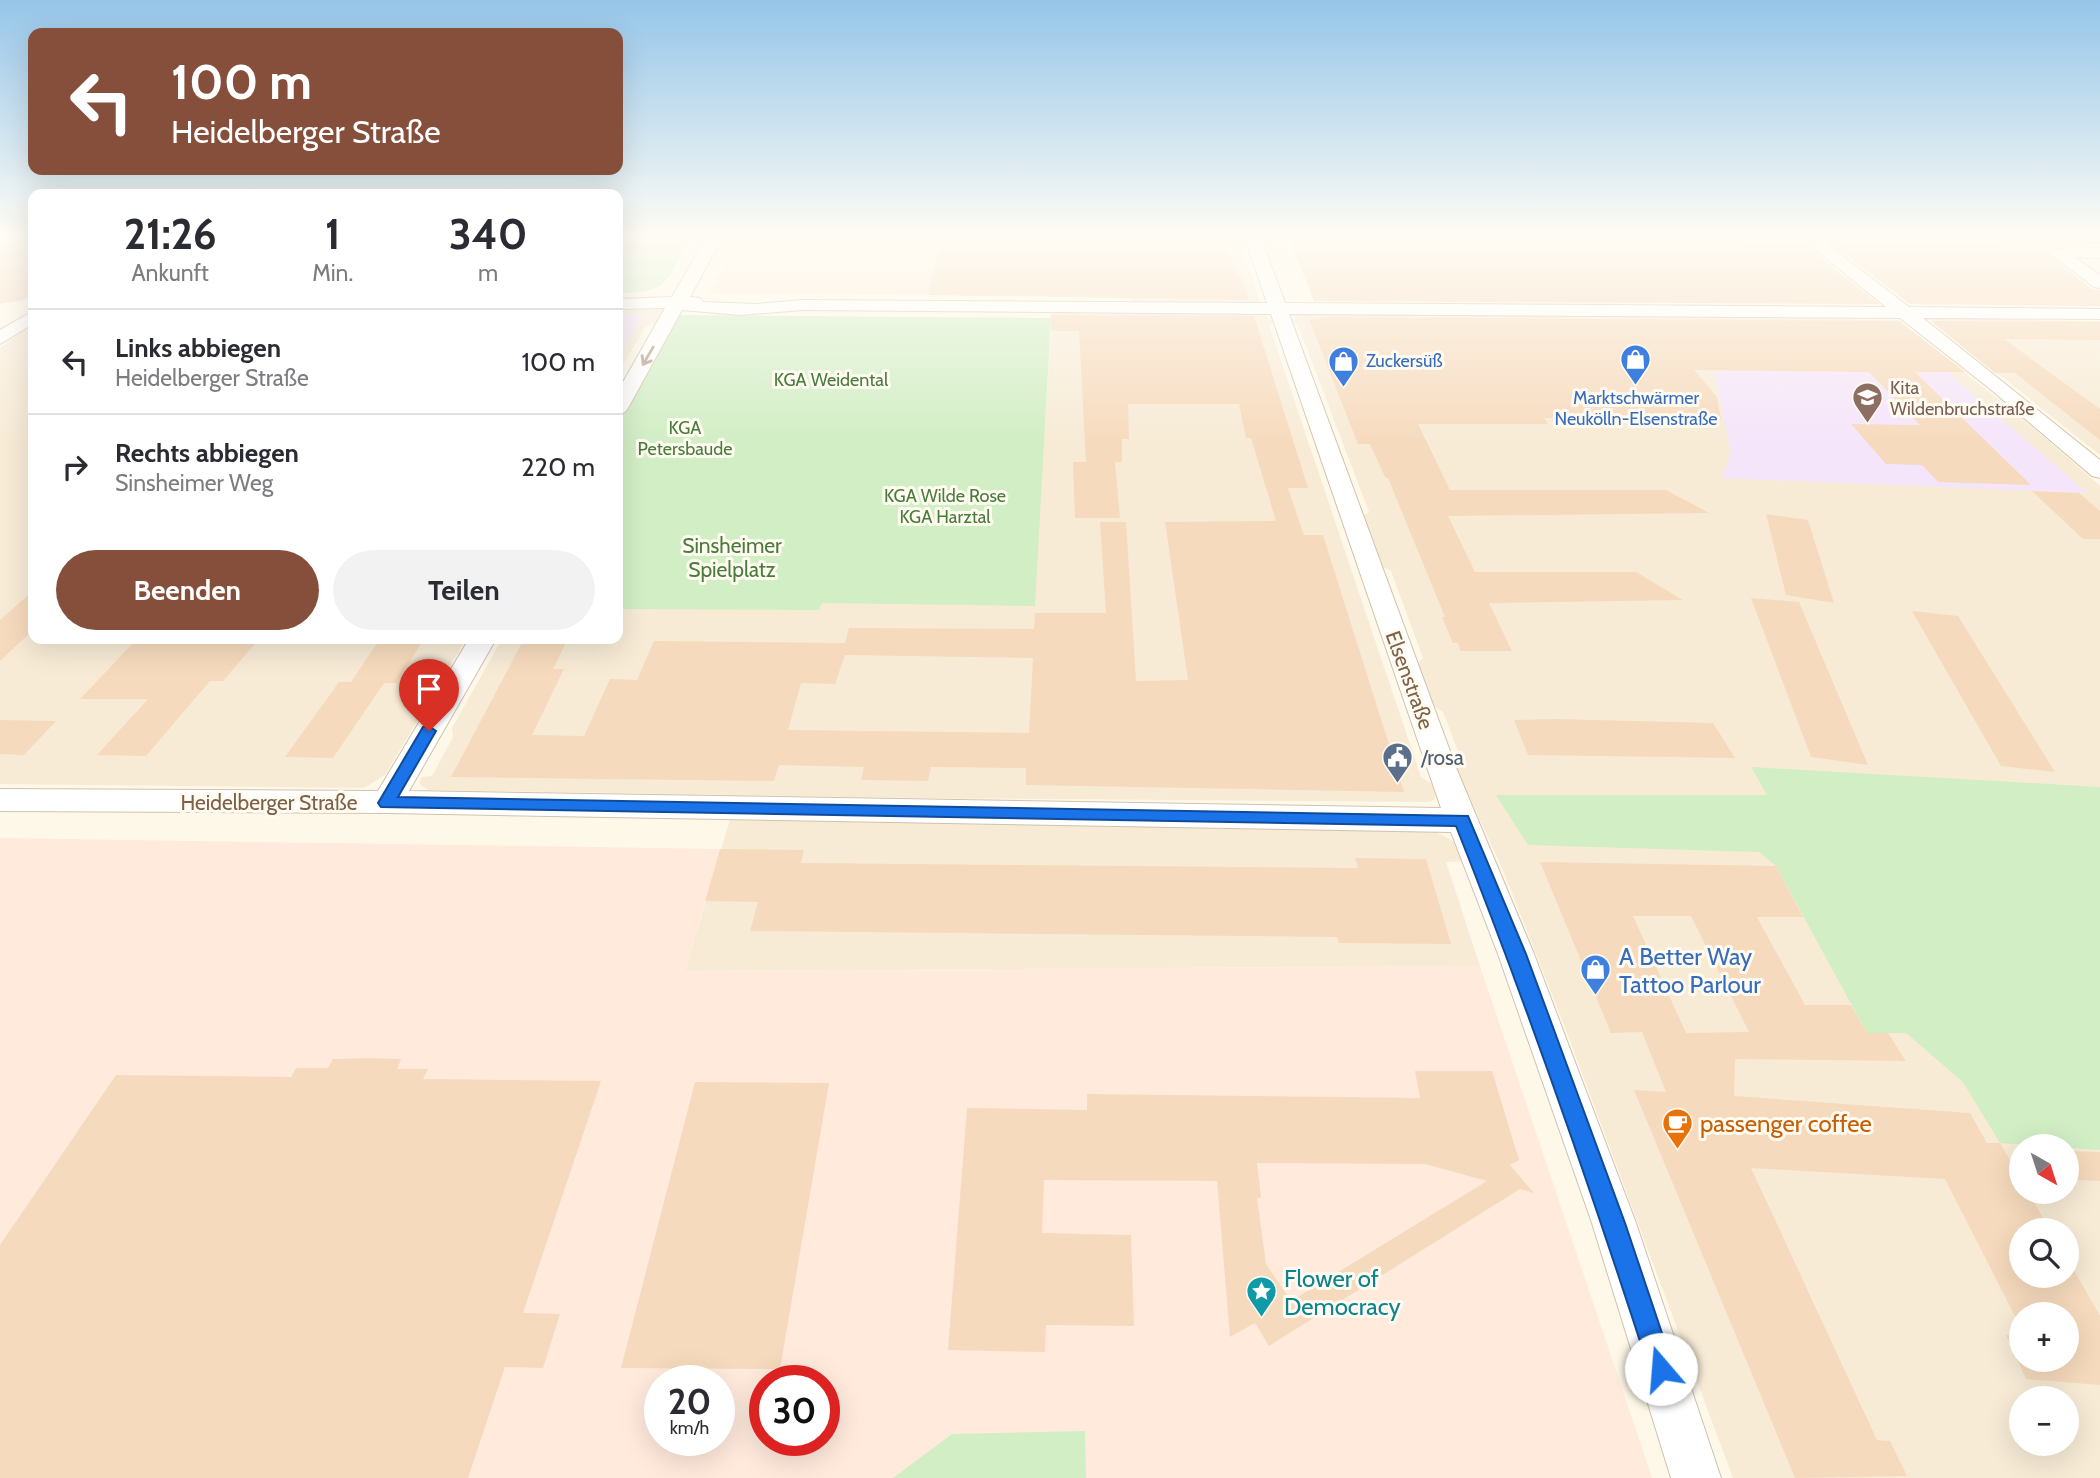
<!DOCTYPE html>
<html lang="de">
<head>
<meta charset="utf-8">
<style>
  :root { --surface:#fff; --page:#f2f2f3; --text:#2b2b33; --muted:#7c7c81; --line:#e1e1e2; --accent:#854f3b }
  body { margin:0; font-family:Cabin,sans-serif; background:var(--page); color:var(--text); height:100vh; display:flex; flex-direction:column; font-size:26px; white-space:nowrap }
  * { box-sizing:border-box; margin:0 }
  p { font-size:23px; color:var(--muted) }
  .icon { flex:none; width:38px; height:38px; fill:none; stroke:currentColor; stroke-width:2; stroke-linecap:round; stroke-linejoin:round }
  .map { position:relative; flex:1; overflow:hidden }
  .sheet { position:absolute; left:28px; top:189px; width:595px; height:455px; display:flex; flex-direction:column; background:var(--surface); border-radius:14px; box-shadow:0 7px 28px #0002 }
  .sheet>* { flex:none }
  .guide { position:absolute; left:28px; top:28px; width:595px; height:147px; border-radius:14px; box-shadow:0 7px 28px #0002; background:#854f3b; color:#fff; overflow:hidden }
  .needle { width:46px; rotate:141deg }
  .tools { position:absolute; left:2009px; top:1134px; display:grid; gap:14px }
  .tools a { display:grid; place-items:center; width:70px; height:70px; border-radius:50%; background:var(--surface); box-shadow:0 7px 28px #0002; font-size:35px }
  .speed { position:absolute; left:644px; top:1365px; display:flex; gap:14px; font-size:35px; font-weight:700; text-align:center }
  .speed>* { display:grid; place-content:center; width:91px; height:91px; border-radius:50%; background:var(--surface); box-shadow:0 7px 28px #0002; line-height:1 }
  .speed small { font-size:18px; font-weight:400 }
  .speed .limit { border:10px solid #d22; background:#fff; color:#111 }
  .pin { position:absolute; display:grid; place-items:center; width:60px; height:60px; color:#fff; margin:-72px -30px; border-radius:50% 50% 50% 0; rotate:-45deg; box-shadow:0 0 7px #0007 }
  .pin .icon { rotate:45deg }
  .me { position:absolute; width:77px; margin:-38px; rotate:342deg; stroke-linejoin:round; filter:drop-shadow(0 0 5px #0008) }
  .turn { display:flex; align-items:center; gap:24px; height:147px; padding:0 28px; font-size:32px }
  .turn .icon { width:91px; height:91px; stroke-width:2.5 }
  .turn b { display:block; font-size:49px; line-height:60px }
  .eta { display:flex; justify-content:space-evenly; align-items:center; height:119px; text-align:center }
  .eta b { font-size:42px; font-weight:700; line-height:49px }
  .button { display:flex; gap:14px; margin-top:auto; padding:14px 28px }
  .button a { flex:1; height:80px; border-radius:42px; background:var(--accent); color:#fff; font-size:28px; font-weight:700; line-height:80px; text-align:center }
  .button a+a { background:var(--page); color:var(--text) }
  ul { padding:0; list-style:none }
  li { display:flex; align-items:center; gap:21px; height:105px; padding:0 28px; border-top:2px solid var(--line) }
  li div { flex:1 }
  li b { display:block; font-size:26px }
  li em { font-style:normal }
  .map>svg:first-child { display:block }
  .residential { fill:#f7ebd6; fill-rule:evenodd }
  .commercial { fill:#ffeadc; fill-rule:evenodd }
  .education { fill:#f5e5fb }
  .green { fill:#d1eec5 }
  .building { fill:#f6dabd; fill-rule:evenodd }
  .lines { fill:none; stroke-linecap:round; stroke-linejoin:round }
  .minor-casing { stroke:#d2c1ac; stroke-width:2 }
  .minor { fill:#fff; fill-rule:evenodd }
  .oneway { stroke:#aa9889 }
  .route { fill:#1a73e8; stroke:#114b97; stroke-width:2 }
  .labels { text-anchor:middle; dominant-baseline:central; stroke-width:6; stroke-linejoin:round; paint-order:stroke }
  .far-shop-label { font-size:18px; fill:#366cbe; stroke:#fffbf1; text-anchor:start }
  .far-park-label { font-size:18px; fill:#497c3c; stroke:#fffbf1 }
  .far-education-label { font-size:18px; fill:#785e54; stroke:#fffbf1; text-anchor:start }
  .park-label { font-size:21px; fill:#497c3c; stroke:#fffbf1 }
  .street-label { font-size:21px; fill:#7c6049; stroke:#fffbf1 }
  .service-label { font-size:21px; fill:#4e5e75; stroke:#fffbf1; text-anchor:start }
  .near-shop-label { font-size:24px; fill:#366cbe; stroke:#fffbf1; text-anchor:start }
  .near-food-label { font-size:24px; fill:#c56008; stroke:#fffbf1; text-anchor:start }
  .near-culture-label { font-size:24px; fill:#0d838f; stroke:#fffbf1; text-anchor:start }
</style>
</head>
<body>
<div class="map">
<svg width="2100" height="1478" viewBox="0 0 2100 1478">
  <rect width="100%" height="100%" fill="#fef8e8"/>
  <g class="residential">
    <polygon points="1141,238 1239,238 1260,302 1131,301 1130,283 1144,256"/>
    <polygon points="618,310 664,310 662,321 646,326 618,373"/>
    <polygon points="1242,312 1262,313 1274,322 1269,325 1416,762 1421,777 1432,784 1435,791 1435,799 1430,802 916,798 428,790 421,786 419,782 422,777 432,776 453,737 452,728 502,639 618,639 618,505 1034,606 1052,313 1242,314"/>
    <path d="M1311,313l587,7 123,97 79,69v992h-367l-170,-456 -61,-154 -50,-109 6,-8 -15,-39 -11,-7 -15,-41 6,-6 -32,-87 -10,-5 -18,-49 6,-5 -71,-187 -7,-3 5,-6zM2021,1146h46v46h-46zM2021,1230h46v46h-46zM2021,1314h46v46h-46zM2021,1398h46v46h-46z"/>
    <polygon points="1934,319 2100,321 2100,455 1932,321"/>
    <polygon points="33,322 33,639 466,639 385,775 364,788 0,784 0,348"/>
    <polygon points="730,819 1420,830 1435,832 1453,841 1469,861 1446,862 1480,966 685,971"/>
  </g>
  <g class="commercial">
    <polygon points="739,238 1141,238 1144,256 1082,296 709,293"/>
    <path d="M0,838l720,11 -35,122 795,-5 172,512h-1652zM660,1381h59v59h-59zM765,1381h59v59h-59z"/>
  </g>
  <g class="education">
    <polygon points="618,314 644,314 618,357"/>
    <polygon points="1714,371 1947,372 2087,493 1722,478 1731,452"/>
  </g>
  <g class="green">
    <path d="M618,238h73c-25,42 -20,55 -73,55z"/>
    <polygon points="679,315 1051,318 1035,606 822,603 819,610 618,609 618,421"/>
    <polygon points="1751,767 2100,787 2100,1150 2000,1143 1963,1082 1906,1033 1867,1033 1776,866 1759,852 1528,845 1496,795 1767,795"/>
    <polygon points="1085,1431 1086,1478 893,1478 952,1434"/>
  </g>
  <g class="building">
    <polygon points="16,238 33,238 33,298 0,304 0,247"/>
    <polygon points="942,238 1223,238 1237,276 1241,276 1249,300 928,295"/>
    <polygon points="1289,238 1800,241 1879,304 1314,301"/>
    <polygon points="1987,238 2100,238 2100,245 2068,245 2053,250 2049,255 2092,289 2100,290 2100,306 1910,304 1827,241 1994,242"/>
    <path d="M1051,315l203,1 54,172h-20l16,47h19l81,257 -378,-7v-17l-95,-1 -3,14 -67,-1 3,-13 -85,-2 -5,16 -323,-4 73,-138h44l-15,30h11l-32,66 52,1 26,-57 27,1 17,-39 191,2 4,-15 185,1 1,-16h71l-6,-91h26l10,159 52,-1 -23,-158 111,-1 -25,-83h-5l-7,-34h-111l1,35h-7v23h-7l5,56h-45l-2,-56h13l-7,-131h-28zM845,655l188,3 -4,75 -241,-3 13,-47 34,1z"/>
    <polygon points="1320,317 1899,321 1965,372 1915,372 2031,485 1938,482 1922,465 1886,464 1851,424 1920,425 1869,372 1694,370 1717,397 1721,420 1544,418 1548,424 1418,424 1450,490 1666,490 1709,513 1448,516 1475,572 1636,572 1683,600 1489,603 1512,651 1460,651 1458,643 1453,643 1442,617 1445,617 1388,478 1385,477 1370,444 1358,444 1309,319 1321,320"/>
    <polygon points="1931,321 2100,322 2100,340 2004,339 2100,409 2100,440 2015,373 1995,373"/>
    <polygon points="2032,491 2079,493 2100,511 2100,539 2083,539"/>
    <polygon points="1766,514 1808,520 1834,603 1786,595"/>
    <polygon points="33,591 33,630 0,661 0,620"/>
    <polygon points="1751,598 1799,602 1868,765 1811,757"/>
    <polygon points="1912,611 1958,616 2055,772 2001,766"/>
    <polygon points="137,639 259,639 223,681 210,681 146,756 97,755 148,699 80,699"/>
    <polygon points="380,639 424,639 396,683 384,683 333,758 285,757 339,682 351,682"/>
    <polygon points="1555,719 1713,723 1735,758 1528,755 1514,720"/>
    <polygon points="0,720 56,721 24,755 0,754"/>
    <polygon points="720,849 804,850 801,863 1358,868 1355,858 1426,859 1451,944 1339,943 1337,937 750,931 758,902 705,901"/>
    <path d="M1540,862l236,4 27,51h-46l48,88h46l16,28h21l18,28 -171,-2 -1,37 236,17 17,30h13l21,37v12h7l22,38h-29v46h46v-18l33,58v69l-74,-6 -20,-44 15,1v24h46v-46h-46v14l-76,-149 -194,-11 126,272 13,1 17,35 -112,2 -161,-388 32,2 -24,-60 -31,1zM1633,916h58l58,116 -63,1z"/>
    <polygon points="369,1058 401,1059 397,1069 428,1069 423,1079 601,1081 523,1313 560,1314 543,1368 505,1367 468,1478 0,1478 0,1245 116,1075 291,1077 296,1068 328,1068 333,1059"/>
    <path d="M1415,1071h77l27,89 -9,5 24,28 -14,-4 -251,157 -14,-23 -25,14 -13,-156 -173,-1 -2,53 89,2 3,91 -88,-1 -1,27 -97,-2 19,-242 120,2v-16l333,4zM1257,1163l168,1 62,17 -196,120 -25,-37 -9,-66h4z"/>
    <polygon points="695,1082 829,1083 780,1369 621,1368"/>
    <polygon points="2067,1151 2100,1152 2100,1181 2079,1180 2067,1161"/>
  </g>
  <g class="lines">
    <defs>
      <g id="minor">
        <polygon points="706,238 722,238 690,297 700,298 703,302 756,304 803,300 1267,303 1245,238 1261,238 1285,303 1886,307 1801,238 1819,238 1909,307 2100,309 2100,319 1923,318 2100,460 2100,478 2092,476 1989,388 1900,318 1289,314 1457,770 1534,954 1636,1223 1721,1478 1671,1478 1592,1223 1498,954 1451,832 387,813 0,811 0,789 378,791 469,639 496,639 409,791 1441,808 1271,314 803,310 740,315 682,310 628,408 625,412 618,414 618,391 665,308 618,309 618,299 672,297"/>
        <polygon points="2069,247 2100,248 2100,258 2074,257 2100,275 2100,288 2094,287 2052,255 2054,252"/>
        <polygon points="33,311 33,324 0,344 0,330"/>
      </g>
    </defs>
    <use href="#minor" class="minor-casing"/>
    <use href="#minor" class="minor"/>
  </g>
  <defs><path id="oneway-shaft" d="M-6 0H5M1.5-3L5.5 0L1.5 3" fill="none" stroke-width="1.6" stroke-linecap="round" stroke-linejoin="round" transform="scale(1.75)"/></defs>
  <use class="oneway" href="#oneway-shaft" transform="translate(648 356) rotate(120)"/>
  <linearGradient id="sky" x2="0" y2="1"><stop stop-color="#95c5e9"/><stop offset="0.53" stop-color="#fffcf5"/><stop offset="1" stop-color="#fffcf5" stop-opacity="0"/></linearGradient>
  <rect width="2100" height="445" fill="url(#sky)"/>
  <path class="route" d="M429,726l7,5 -38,66 1070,19 58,138 99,269 49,146 -4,9 -9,3 -9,-3 -3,-9c-59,-183 -122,-364 -193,-543l-1075,-19 -3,-4 3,-5 42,-71z"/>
  <defs>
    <symbol id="shop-pin" viewBox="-11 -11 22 30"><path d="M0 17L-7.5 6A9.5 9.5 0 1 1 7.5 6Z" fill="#3f7fe0" stroke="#fffbf1"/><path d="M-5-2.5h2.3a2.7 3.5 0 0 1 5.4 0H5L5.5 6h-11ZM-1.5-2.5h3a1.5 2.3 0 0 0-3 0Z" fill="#fff"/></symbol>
    <symbol id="school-pin" viewBox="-11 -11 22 30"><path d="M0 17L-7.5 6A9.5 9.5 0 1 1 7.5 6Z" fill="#8d6e63" stroke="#fffbf1"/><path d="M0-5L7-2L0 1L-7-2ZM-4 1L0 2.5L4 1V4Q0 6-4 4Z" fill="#fff"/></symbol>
    <symbol id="civic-pin" viewBox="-11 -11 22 30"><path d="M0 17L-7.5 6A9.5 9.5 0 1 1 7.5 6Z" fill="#5c6f8a" stroke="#fffbf1"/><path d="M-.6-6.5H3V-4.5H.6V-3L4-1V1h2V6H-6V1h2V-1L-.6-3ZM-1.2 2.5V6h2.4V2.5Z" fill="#fff"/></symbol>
    <symbol id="cafe-pin" viewBox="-11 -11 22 30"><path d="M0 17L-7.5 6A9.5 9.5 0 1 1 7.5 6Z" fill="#e8710a" stroke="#fffbf1"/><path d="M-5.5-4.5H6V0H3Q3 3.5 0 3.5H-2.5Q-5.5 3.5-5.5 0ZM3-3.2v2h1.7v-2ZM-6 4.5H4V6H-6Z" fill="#fff"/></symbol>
    <symbol id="sight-pin" viewBox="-11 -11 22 30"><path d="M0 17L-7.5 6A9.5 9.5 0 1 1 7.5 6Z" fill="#0f9aa8" stroke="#fffbf1"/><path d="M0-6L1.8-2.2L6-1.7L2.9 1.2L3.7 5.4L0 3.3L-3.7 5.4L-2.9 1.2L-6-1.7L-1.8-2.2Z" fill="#fff"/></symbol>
  </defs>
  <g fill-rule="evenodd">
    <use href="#shop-pin" x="1618" y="342" width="35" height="47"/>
    <use href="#shop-pin" x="1326" y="344" width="35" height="47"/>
    <use href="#school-pin" x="1850" y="380" width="35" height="47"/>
    <use href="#civic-pin" x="1380" y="740" width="35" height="47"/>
    <use href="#shop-pin" x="1578" y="952" width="35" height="47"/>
    <use href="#cafe-pin" x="1660" y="1106" width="35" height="47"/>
    <use href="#sight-pin" x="1244" y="1274" width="35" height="47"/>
  </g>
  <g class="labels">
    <g class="far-shop-label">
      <text x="1366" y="361">Zuckersüß</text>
      <text x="1636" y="398" text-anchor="middle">Marktschwärmer<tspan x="1636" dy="21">Neukölln-Elsenstraße</tspan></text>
    </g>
    <g class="far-park-label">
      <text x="831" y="380">KGA Weidental</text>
      <text x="685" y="428">KGA<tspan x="685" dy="21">Petersbaude</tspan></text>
      <text x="945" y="496">KGA Wilde Rose<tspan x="945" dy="21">KGA Harztal</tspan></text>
    </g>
    <g class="far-education-label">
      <text x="1890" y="388">Kita<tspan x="1890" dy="21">Wildenbruchstraße</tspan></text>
    </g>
    <g class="park-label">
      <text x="732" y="545">Sinsheimer<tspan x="732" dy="24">Spielplatz</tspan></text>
    </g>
    <g class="street-label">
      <text transform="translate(1410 680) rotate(70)">Elsenstraße</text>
      <text x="269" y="802">Heidelberger Straße</text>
    </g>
    <g class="service-label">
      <text x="1421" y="757">/rosa</text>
    </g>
    <g class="near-shop-label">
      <text x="1619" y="956">A Better Way<tspan x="1619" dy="28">Tattoo Parlour</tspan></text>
    </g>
    <g class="near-food-label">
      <text x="1700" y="1123">passenger coffee</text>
    </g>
    <g class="near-culture-label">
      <text x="1284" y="1278">Flower of<tspan x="1284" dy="28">Democracy</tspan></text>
    </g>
  </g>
</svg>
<div class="tools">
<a><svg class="needle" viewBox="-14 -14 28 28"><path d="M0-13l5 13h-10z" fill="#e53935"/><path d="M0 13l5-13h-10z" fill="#7c7c81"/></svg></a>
<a><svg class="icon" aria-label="search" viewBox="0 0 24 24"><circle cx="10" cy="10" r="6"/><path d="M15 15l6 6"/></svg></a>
<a>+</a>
<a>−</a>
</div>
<div class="speed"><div>20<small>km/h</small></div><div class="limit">30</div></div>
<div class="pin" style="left:429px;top:731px;background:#d93025"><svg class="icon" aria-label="arrive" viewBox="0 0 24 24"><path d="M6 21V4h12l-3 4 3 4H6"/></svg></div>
<svg class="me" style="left:1661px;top:1369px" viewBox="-20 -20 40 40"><circle r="19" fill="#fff"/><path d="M0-13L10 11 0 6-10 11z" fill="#1a73e8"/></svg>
<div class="guide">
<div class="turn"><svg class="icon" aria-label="left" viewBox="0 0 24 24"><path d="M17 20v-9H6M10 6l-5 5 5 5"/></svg><div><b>100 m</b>Heidelberger Straße</div></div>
</div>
<section class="sheet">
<div class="eta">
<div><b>21:26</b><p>Ankunft</p></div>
<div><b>1</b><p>Min.</p></div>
<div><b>340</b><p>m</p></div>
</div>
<ul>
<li><svg class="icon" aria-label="left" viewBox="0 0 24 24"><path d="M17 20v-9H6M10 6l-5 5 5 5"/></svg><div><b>Links abbiegen</b><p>Heidelberger Straße</p></div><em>100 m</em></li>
<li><svg class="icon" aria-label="right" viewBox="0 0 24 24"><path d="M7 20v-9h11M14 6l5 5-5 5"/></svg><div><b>Rechts abbiegen</b><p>Sinsheimer Weg</p></div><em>220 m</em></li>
</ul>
<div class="button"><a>Beenden</a><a>Teilen</a></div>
</section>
</div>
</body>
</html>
